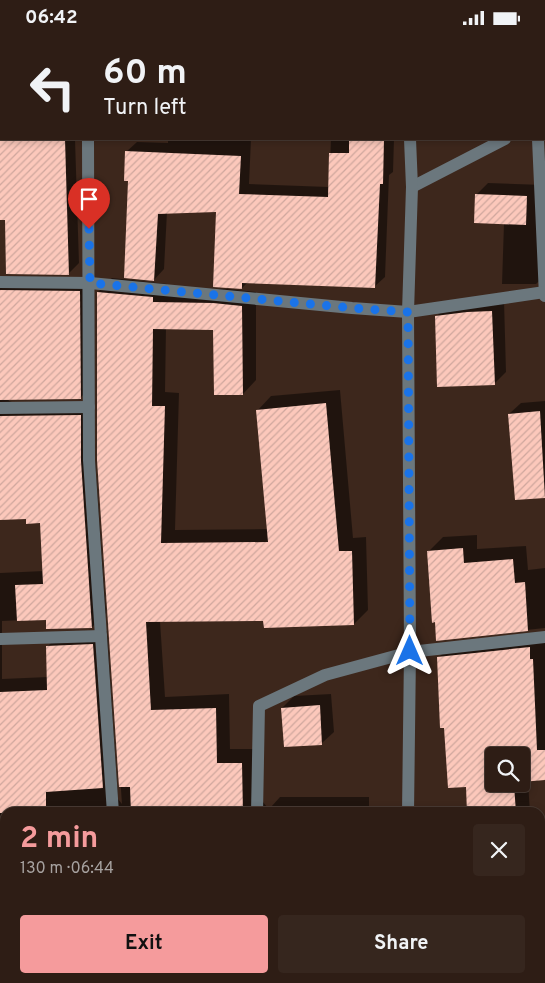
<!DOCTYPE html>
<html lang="en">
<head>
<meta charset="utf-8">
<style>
  :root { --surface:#2e1d15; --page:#36261e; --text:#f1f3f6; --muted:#a7a2a0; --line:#493b34; --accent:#f59b9c }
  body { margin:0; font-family:Overpass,sans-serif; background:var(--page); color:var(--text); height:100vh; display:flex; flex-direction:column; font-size:19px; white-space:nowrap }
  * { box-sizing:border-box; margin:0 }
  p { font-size:16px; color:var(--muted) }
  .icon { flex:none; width:28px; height:28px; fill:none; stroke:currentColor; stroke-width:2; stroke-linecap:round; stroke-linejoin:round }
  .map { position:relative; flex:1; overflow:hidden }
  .panel { position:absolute; left:0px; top:772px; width:545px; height:176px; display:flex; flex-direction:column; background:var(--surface); border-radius:15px 15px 0 0; box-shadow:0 2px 8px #0003,0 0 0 1px var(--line) }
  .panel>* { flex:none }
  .banner { position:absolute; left:0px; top:0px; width:545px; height:105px; box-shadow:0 2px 8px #0003,0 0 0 1px var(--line); background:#2e1d15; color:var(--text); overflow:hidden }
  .controls { position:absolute; left:485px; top:712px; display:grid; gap:10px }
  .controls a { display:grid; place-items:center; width:45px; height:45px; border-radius:5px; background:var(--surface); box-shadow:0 2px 8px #0003,0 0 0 1px var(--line); font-size:25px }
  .pin { position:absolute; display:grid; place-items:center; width:42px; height:42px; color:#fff; margin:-51px -21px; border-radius:50% 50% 50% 0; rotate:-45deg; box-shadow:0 0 5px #0007 }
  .pin .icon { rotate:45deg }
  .me { position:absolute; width:55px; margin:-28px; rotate:0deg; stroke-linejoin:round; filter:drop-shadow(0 0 4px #0008) }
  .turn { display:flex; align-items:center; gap:18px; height:105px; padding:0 20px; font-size:22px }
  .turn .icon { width:65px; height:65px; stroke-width:2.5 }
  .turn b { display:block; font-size:35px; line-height:42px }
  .round { display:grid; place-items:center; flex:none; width:52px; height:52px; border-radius:5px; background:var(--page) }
  .overview { display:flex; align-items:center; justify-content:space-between; height:85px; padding:0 20px }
  h1 { font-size:30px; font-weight:700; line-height:38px; color:var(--accent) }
  .cta { display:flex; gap:10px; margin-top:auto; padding:10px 20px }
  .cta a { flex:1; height:58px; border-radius:5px; background:var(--accent); color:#111; font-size:20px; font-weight:700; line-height:58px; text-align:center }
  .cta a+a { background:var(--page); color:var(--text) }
  .status { display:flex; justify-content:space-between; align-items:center; height:35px; padding:0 25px; background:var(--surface); direction:ltr }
  .status svg { height:14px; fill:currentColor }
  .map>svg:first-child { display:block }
  .shadow { fill:#0007; fill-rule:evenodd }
  .building { fill:url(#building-hatch) }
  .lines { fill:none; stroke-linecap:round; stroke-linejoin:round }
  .minor { stroke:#6b777d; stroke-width:12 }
  .route { stroke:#1a73e8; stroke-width:9; stroke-dasharray:0 16.2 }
</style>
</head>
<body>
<div class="status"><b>06:42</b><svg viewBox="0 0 49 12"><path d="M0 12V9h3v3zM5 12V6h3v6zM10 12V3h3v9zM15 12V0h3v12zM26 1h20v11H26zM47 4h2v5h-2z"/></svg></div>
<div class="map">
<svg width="545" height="948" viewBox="0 0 545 948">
  <defs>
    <pattern id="building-hatch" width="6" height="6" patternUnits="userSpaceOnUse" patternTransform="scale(1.25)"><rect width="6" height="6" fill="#fcc8bb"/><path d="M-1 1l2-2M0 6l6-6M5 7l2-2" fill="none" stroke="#cfa79d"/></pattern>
  </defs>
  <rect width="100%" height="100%" fill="#3d271c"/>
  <g class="shadow">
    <polygon points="68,0 68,1 1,1 1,104 75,104 79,228 69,238 6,183 0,183 0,1"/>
    <rect x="212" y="0" width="42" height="1"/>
    <rect x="321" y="0" width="59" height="1"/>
    <polygon points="435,0 545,0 545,24 544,25 544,1"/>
    <polygon points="168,104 251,104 249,149 329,152 331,104 394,104 393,137 389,140 385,242 374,252 248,247 242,253 217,176 167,177 164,234 154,245 130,145 126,117 137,107 168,108"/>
    <polygon points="488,148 544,150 545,240 536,249 502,249 504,188 476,160"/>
    <polygon points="0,241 94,243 94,349 80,363 8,364 9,366 15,368 94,367 94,411 106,578 92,592 47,584 2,586 2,644 48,642 48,611 62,597 107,596 118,764 122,769 98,425 98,257 112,243 167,249 166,253 227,254 256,257 256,345 243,359 215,294 166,293 165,357 179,358 175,495 268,494 258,375 271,361 340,355 353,503 366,502 368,575 354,589 265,585 160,586 165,662 229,659 230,714 256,714 263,767 267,772 271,772 280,762 369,762 369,778 5,778 5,944 540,944 540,828 545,828 545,948 0,948 0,538 44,536 42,487 27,483 0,483"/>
    <polygon points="504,265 506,337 494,349 436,282 448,270"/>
    <polygon points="545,366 545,461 516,464 509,379 521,368"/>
    <polygon points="477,500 477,514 526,511 528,535 545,533 545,593 437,605 429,516 443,502"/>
    <path d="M545,598v146l-17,2 2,32h-62l-1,-27 -29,-128 14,-14zM494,721h27v28h-27z"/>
    <polygon points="331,659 334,697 322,708 282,673 294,661"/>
  </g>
  <g class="building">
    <polygon points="0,104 65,104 69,240 6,239 5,185 0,185"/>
    <polygon points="349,104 384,104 383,149 380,149 375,253 242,248 242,254 213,252 216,177 158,179 154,246 124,243 128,146 124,146 125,116 241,121 239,159 328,162 329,118 349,118"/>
    <polygon points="475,159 527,161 526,190 474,188"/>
    <polygon points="0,255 80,256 81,364 0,365"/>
    <polygon points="97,257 153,262 153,267 213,268 242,271 243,360 214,360 213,295 153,294 152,371 165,371 161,508 268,507 256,375 326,368 339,516 352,516 354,590 264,593 263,586 146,587 151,675 216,673 217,728 242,728 243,778 131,778 130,752 119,752 97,425"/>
    <polygon points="492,276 495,350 437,352 435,281 467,277"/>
    <polygon points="540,376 545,463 515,465 508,379"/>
    <polygon points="81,380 81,426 92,593 46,594 46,585 17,586 15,550 43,549 40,488 26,489 26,484 0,485 0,381"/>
    <polygon points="463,513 464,528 513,524 515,548 525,547 528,596 436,606 435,587 432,588 427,516"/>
    <polygon points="93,609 103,753 46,757 46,778 0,778 0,657 47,655 46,611"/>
    <polygon points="530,612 530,624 533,624 537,715 545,715 545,745 521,747 521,721 494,721 494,749 514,749 516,778 467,778 466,752 448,753 444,693 440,693 437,622"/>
    <polygon points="320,670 322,710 284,712 281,673"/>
  </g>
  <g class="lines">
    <g class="minor">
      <polyline points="87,0 87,1"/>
      <polyline points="405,0 405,1"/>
      <polyline points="544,84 545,83"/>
      <polyline points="88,104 89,425 113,778"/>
      <polyline points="538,104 545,261"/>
      <polyline points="412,152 505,104"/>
      <polyline points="0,247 90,248 352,273 408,277 545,257"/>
      <polyline points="0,373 89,372"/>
      <polyline points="0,604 101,601"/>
      <polyline points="257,778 259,671 325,640 410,617 545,602"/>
      <polyline points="408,778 410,617 408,277 412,152 410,104"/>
      <polyline points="540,922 545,921"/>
      <polyline points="0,944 125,947 153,944"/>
      <polyline points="255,944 255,948"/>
      <polyline points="407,944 408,948"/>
    </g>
  </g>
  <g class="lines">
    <polyline class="route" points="89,194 90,248 352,273 408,277 410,616"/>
  </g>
</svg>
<div class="controls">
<a><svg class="icon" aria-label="search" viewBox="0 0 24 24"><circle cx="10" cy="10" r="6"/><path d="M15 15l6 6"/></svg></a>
</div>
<div class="pin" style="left:89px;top:194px;background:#d93025"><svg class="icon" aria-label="arrive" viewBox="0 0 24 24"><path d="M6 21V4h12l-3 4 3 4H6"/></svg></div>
<svg class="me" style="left:410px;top:616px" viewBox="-20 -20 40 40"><path d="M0-17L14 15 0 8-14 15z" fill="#1a73e8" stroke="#fff" stroke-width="4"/></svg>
<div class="banner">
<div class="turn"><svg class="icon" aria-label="left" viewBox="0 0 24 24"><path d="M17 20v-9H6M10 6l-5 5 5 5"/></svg><div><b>60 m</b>Turn left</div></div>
</div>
<section class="panel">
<div class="overview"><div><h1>2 min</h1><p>130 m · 06:44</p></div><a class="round"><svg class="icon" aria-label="close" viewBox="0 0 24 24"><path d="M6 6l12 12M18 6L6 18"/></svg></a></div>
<div class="cta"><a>Exit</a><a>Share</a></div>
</section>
</div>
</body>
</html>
